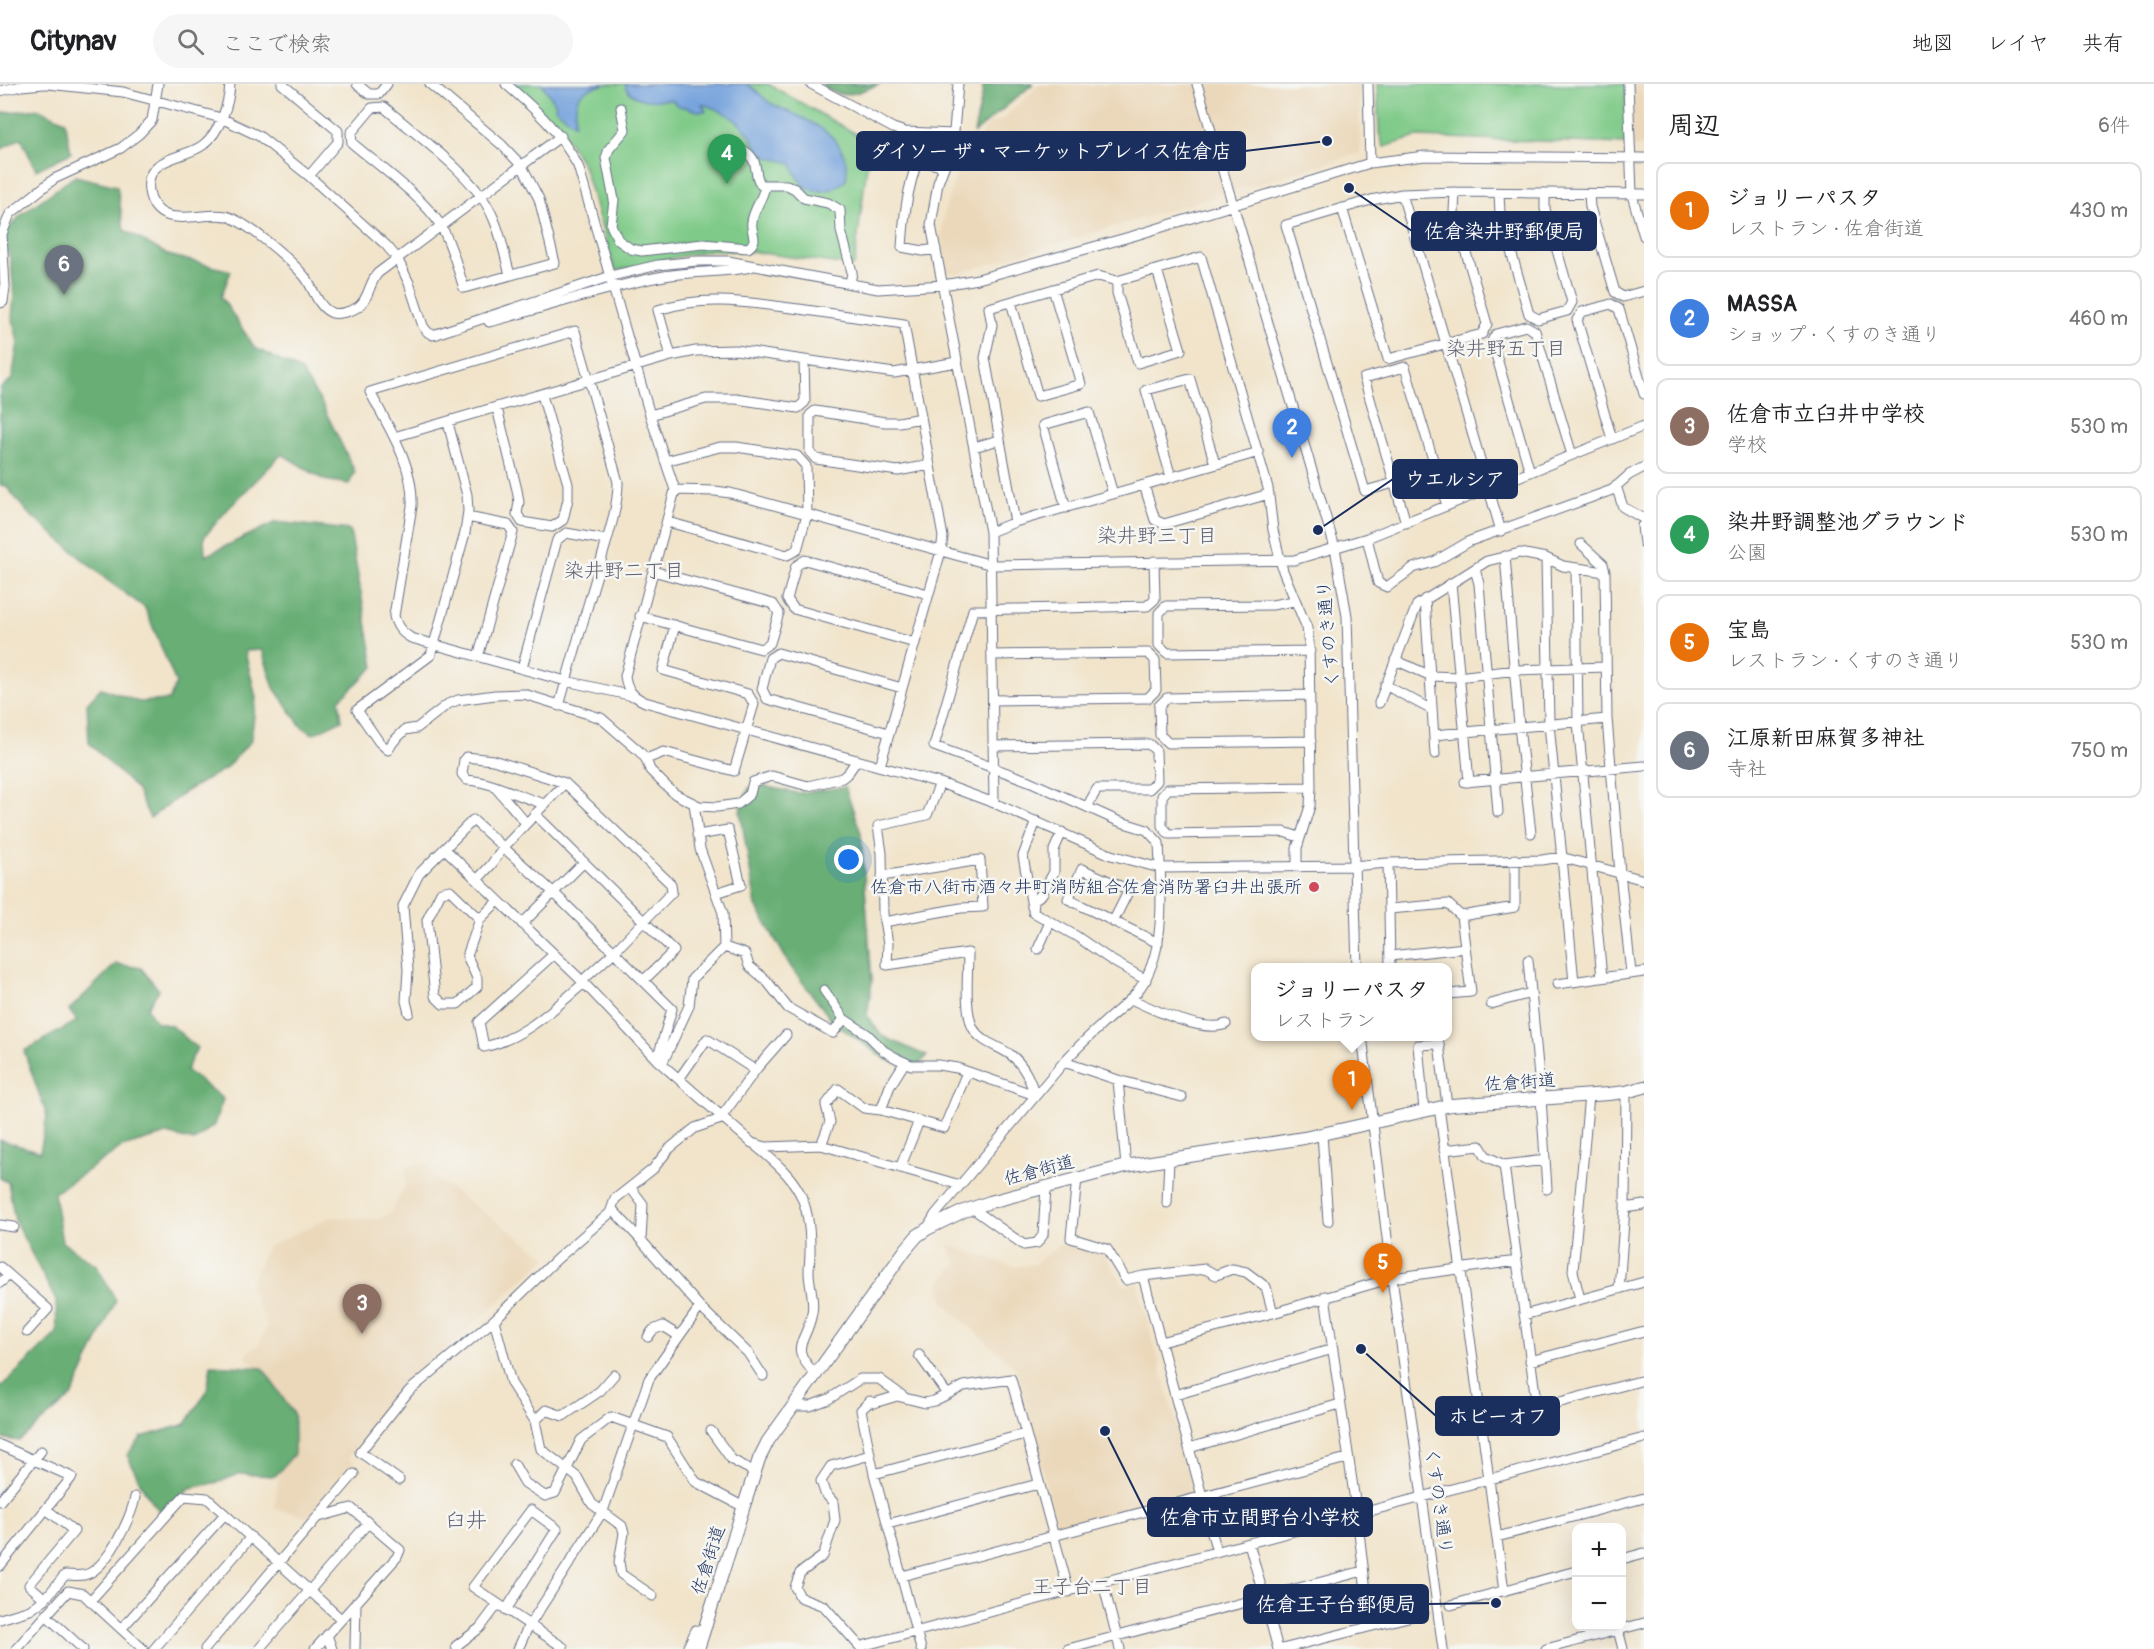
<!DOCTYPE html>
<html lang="ja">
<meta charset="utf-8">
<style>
:root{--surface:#fff;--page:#f6f6f6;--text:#202124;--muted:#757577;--line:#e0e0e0;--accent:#d1495b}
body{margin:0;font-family:Pangolin,"Klee One",sans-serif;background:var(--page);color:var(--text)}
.controls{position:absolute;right:18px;bottom:18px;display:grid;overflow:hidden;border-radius:12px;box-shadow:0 6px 24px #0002}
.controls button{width:54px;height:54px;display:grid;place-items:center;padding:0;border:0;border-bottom:2px solid var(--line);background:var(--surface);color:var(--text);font:30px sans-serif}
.you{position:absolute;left:849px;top:776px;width:21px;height:21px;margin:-15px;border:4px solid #fff;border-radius:50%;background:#1a73e8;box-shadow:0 0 0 9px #1a73e833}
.badge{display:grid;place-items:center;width:39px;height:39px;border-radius:50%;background:var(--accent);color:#fff;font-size:20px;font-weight:700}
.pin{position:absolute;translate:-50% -50px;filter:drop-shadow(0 2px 3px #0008)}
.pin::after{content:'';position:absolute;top:32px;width:21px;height:18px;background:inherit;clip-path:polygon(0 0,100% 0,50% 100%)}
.popup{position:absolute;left:1251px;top:879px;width:201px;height:78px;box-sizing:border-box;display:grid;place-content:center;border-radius:12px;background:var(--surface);filter:drop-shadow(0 2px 4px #0005);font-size:20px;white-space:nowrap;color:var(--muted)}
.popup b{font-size:22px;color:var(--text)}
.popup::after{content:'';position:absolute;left:50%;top:100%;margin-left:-12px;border:12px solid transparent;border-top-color:var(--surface)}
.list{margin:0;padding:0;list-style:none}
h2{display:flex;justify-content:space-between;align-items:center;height:78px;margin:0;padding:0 24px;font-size:26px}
h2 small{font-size:20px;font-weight:400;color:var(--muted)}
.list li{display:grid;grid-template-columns:39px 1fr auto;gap:18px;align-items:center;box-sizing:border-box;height:96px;margin:0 12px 12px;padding:0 12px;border:2px solid var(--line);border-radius:12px}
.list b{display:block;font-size:22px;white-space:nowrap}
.list p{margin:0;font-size:20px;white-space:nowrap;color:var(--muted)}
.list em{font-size:20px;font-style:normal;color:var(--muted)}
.icon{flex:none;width:33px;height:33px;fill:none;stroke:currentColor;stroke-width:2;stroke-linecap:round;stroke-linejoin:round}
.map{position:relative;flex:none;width:1644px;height:1565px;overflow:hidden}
header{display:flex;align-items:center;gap:36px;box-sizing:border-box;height:84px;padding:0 30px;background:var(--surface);border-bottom:2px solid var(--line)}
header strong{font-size:28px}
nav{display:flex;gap:33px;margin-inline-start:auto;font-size:21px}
.search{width:420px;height:54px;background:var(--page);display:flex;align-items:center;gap:15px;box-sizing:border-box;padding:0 21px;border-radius:33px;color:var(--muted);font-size:22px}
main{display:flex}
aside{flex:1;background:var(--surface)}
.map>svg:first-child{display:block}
.built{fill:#ebd8ba}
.green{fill:#7fca88;stroke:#4d7c73;stroke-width:1.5}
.forest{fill:#67ae74;stroke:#416e69;stroke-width:1.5}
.water{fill:#73a1dc;stroke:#47689d;stroke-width:1.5}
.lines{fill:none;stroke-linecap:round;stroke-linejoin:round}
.minor-casing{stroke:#666e84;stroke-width:11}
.major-casing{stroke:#666e84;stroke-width:14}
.minor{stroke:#fff;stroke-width:9}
.major{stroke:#fff;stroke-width:12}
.poi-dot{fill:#d1495b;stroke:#f6f6f2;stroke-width:2}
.labels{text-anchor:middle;stroke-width:5;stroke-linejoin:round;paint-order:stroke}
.street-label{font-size:18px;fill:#1b2f5e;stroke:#f6f6f2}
.poi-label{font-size:18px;fill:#1b2f5e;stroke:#f6f6f2;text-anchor:end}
.neighbourhood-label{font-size:20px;fill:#605f72;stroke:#f6f6f2}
.quarter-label{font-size:21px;fill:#605f72;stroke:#f6f6f2}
.leader{fill:none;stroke:#1b2f5e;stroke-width:2}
.callout-dot{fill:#1b2f5e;stroke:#f6f6f2;stroke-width:2}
.callout{fill:#1b2f5e;stroke:#1b2f5e;stroke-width:2}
.callout-label{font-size:20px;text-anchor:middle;font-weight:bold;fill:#fff}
</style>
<header>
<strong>Citynav</strong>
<div class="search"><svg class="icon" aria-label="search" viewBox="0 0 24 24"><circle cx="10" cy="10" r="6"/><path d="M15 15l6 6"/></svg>ここで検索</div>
<nav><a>地図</a><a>レイヤ</a><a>共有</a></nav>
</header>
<main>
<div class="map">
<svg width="1644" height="1565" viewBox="0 0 1644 1565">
<rect width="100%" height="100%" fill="#f6f6f2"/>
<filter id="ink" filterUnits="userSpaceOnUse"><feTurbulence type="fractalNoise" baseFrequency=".0167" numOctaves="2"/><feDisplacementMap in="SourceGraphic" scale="12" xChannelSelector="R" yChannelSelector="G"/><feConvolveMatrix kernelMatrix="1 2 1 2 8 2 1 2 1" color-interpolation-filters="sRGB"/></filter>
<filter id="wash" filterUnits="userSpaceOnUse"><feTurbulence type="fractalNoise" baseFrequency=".008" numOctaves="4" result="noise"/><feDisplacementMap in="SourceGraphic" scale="24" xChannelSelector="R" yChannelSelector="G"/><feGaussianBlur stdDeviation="1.35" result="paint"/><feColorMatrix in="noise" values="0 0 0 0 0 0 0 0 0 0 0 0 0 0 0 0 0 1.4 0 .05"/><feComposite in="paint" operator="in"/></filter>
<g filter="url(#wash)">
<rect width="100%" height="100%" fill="#f1e4cb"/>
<path class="built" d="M1040,0H1359L1360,69L959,189H944L941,156L944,129L955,95L987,41L1003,35Z
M1630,0H1644V63L1633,62Z
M426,1079L437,1095L547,1173L395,1311L348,1374L355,1380L311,1434L275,1424L281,1367H292L297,1341L245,1271L260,1259L267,1241L249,1201L267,1163L331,1133L380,1135L391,1128L406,1099V1083Z
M948,1160L1013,1183L1035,1180L1060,1160L1102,1167L1124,1202L1137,1198L1195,1409L1057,1443L1016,1285L943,1218L940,1197L957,1180Z"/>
<path class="green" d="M515,0H768L870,58L854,182L755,168L710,166L615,187L583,81L562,47L516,3Z
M1377,0H1625L1627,60L1416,53L1384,63L1379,49Z"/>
<path class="forest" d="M822,0H880C860,8 839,19 822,0Z
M983,0H1033L974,49L983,7Z
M39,25L65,37L71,69L36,86L21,54L0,66V29Z
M75,92L117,102L124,146L168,171L231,187L221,213L255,264L301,287L321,318L355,388L349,400L324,396L282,370L227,426L204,453L205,472L276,438L350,446L374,583L339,616L342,636L313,650L301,642L274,604L262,566L245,567L256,614L251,657L225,685L188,706L150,734L136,705L89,659L87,619L101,604L139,618L169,616L176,599L145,524L107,496L27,428L6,402L0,401V304L12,295L18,258L12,234L14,210L11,180L9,170L0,158V154L22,130Z
M763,702L798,709L845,703L861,749L872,897L867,932L882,952L927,972L915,985L887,976L833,938L791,883L756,822L740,726L749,704Z
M116,880L141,884L159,906L147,924L156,938L172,942L197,964L186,986L223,1015L214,1041L194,1057L167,1050L122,1063L54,1109L62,1158L96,1181L116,1216L72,1312L19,1357L0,1354V1304L57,1249L56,1217L15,1137L8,1098L0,1094V1056L40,1068L47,1032L24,967L77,937L69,926Z
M211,1281L263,1284L294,1331V1370L275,1392L239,1390L219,1398L190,1404L161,1430L144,1406L127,1371L142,1353L186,1340L207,1307Z"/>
<path class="water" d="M542,0H607C576,7 576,10 575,40L555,24L556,20Z
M626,0H746C757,4 762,15 772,20C805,36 853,49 846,96C830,110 808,113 797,92C794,87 794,83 791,79C782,76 771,76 763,70C757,65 754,58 750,51C737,34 722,26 702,20L706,27C696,29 688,22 678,22L672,16C654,15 639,21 626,4Z"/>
</g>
<g filter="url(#ink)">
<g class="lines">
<g class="minor-casing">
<path id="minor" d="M48,0L123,8L221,34L259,52L309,92L386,161L397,174L409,199L423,242C427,248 430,252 438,250
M230,0C229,20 220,48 203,61C185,75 144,72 149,107C156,149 200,127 226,132C246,137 291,176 305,193C313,203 318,224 332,229C339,231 352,227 358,223C369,216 369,198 378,189L561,52
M282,0L338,47V58L309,92
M357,0L369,10H379L387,0
M430,0L502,61L522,82L539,115L555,179L464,204C457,183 452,161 441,142C424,114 378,81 352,59L351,49L372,24L384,23C415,50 471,89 489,125C500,145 504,169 510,191
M506,0C536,26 559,46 578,82L650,331L675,406L625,592C627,606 632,612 645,618L940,699L994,719L1111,771L1160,784L1352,782L1388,779L1542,776L1561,773L1644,796
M811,0L893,44L905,48L954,50
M958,0L953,59L938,99L931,141L990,448L994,719
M1197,0L1335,464L1347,532L1357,884
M1368,0L1370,79
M1628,0L1632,111L1644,152
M0,7L21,2L44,0
M621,24L625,46L609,65L606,74L614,116L611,141L618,156L631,165L642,167L703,160L748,164C760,155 750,150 752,138C753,126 763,115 765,102
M746,68C761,79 752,89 761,101H787L795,105L804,114L828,119L840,126L841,147L852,188L850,200
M1499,109L1500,129L1529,230L1538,235L1567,227L1572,218L1545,125V110
M1402,110L1501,447
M1589,110L1590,123L1615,208L1623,213L1644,207
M1342,124L1388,275L1482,250L1487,240L1454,128L1455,108
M936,165L923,167L902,163C904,133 907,105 918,76L944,83
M1117,197V209L1138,279L1181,266L1157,186
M1011,218L1038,312L1081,300L1053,205
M0,219L3,218L5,203L2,150L10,130L54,95L121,64L139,50L152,36L158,0
M489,238C546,224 601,204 659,193C689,187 720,189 751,183
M433,251L611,192L658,181L697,177H728L878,205L943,201L978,195L1133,152L1370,79L1425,72L1644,74
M671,272L658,226C705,210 751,219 799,225C834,230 869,235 904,240L943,453L941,467L880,682
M497,324L517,406L519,418L517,430L522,438L552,443L563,436L568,415V400L542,311
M650,331L706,315H736L798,324L805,318L804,276
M921,334L899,338H885L815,327L810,331V368L816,375L898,387L929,381
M448,339L467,411L468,427L465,449L431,571L357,626L379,658L388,666L393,658L405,646L417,644L448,620L458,616L495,611L524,610L601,634L639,667L646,675L650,686L665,701L675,710L699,722L717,723L738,720L750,710L753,698L772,692L808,702L842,694L848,689L857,676
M394,353L671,272L696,267L736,266L894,289L957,278
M1612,355L1577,236L1582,228L1611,220L1619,225L1644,310
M974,363L999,356
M665,377L720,363H736L797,372L806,382L807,430L797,466L787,471L668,438
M1530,388L1492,257L1496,250L1526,242L1535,247L1572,371
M1171,393L1146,306L1190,295L1215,380
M1394,399L1365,407L1286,141L1371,116L1402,110L1455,108L1644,110
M1144,401L1155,436L1164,440L1269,410
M1616,402L1623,423L1644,435
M675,406L715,407L730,409L992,481L1294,476L1367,454L1644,342
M1066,424L1043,341L1089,328L1113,410
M467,433L508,441L513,448L478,573
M1015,438L985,274L992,241L989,224L1098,192L1117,197L1201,173L1268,404L1273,446L1283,487L1307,544L1309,559L1311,703L1310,722L1297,764V782
M1406,439L1364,294L1405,283L1447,422
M1644,441L1642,442L1644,459
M990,448L1015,438L1259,368
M1367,454L1378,499L1387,503L1413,484L1434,478L1470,457L1612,406L1629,391L1644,383
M1505,472L1519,642L1531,749
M1546,474L1549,640L1574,898
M1576,484L1578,638L1602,894
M1475,485L1479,500L1498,728
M1605,488L1607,635L1620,789L1631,889
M1451,499L1469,698
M1425,515L1435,670
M1294,517L1272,521L1166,522L1159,529V561L1167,569L1310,567
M640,532L761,565L770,559L779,529L773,520L653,487
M915,559L794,525L787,515L796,482L805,476L928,510
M993,571L1148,569L1155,576L1156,606L1148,614L993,616
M1395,576L1431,592L1458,593L1516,586L1606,583
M522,584L557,456L566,449L606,456
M1385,601L1432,626
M1310,611L1167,614L1159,622L1160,651L1168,659L1311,657
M1379,619L1417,521L1487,477L1520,469L1546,474L1563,482L1605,488L1603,480L1581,460
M559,622C572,576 585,530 599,484C606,457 618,427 618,398L575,247L370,308C389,344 414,381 412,422L394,532C397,543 401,548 411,554L566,597L633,612
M889,649L767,615L762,605L770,574L778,569L902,604
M1434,651L1607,635
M993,662L1149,660L1156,667L1157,697L1149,705H1097L1087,723
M646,675L664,668L734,687L754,620L748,610L663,586L675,541
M1465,698L1644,682
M940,699L927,731L878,742L882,769L883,830L888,860L887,881L968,869C968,891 964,925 973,944C981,959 999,962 1011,971C1024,981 1030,996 1035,1011
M495,703L526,739
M545,720C519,713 494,698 467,696L462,690L464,676L466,673L493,676L565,699L671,800L672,808L614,868L582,897
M535,730L674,867L643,897
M1062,748L1054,766V788L1042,810L1034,816L1033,828L1076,852L1111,876L1146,896
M697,751L728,746L741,801L716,809
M1299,753L1284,748L1169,750L1162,742V712L1168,705L1311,703
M445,765L582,897L657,976L752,1059L766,1063L821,1061L960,1101
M1388,779L1389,825L1448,820L1461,832
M882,792L980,776L983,823L961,824L884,838
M477,796L491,781L504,763L565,699
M1032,823L1023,772L1036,737
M1389,825L1390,884
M480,835L450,806L441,808L427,836L435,912L443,920H458L477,903V894L467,872L480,835L498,817
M1113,838L1129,806L1082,785L1068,815L1158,859
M522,840L584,778
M724,863L745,870L749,882L766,896L788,924L833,949L844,935
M1038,865L1050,838
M554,870L479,938L484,963C525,954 553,925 584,899
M1390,872L1465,864
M1528,876L1541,1014L1547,1105
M1557,900L1644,888
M824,906L844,935L867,950L884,967L898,975L911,981H938L957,984L1035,1011
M1448,910L1471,908L1461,832L1515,823V775
M1131,915C1152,925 1204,950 1226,940
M1491,920L1531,909
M409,929L406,917L408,886L403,822L419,790L473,736L553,808L672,925L657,976
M1362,952L1392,1194L1443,1565
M905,978L890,1002L881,1026L944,1044L967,988
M1064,978L1118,996L1182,1013
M662,980L689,922L692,895L724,863L723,829L700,765L694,719
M679,995L707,955L755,986
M1118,996L1126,1082
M1439,1023L1504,1507
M1424,1026L1418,961L1439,960L1447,1021
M722,1032L757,984L786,951
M1322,1050L1328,1137
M821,1061L830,1038L826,1021L838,1005L864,1024L881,1026
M757,1063C798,1096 811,1115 810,1169C810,1175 809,1181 809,1188C809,1201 815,1216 812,1229C806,1262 787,1260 816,1291
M1444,1066L1480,1062L1486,1072L1504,1081L1537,1324
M1504,1081L1545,1076
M900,1084L919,1037
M1077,1094L1071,1154L1107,1165L1126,1196L1143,1192L1205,1185L1216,1191L1232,1185L1246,1188L1266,1203L1273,1229
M630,1103L643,1120L641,1156L700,1223L748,1269L763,1292
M1167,1119L1169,1076
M972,1124L1024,1161L1037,1159L1043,1151L1046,1103
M1625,1124L1644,1121
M612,1125L641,1156
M0,1141L14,1143
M927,1145L935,1131L1064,978C1077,963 1092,950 1107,936C1117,927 1129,918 1137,908C1168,869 1161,805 1159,759L1147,746L1118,737L1029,697L934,662L973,526L1147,522L1155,515L1154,477
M0,1183L48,1225L27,1248
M1143,1192L1217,1468
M0,1199L9,1191
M1619,1205L1625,1124L1626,1008
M1325,1212L1357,1431L1370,1542
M1580,1215L1573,1187L1589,1011
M1524,1231L1644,1198
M494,1236L511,1299L535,1337L541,1365L577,1393L592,1420L622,1442L624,1449L619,1478L621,1490L653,1512
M648,1253L653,1246L663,1242L679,1252
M1161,1258L1273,1229L1392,1194L1517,1177
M919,1271L947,1310
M1530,1277L1644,1247
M1175,1311L1333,1265
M794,1322H810L829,1315L860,1295H879L904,1313
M535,1337L546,1326L563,1332L600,1307L614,1291
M1481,1339L1644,1296
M711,1347L732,1376L755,1388
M0,1361L72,1393L0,1482
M1189,1364L1340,1320
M514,1380L525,1399L545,1412L555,1409L581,1356L611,1333L667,1353L696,1398L744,1423
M874,1390L1025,1350
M399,1396L360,1368L409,1307L494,1236L557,1175L610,1129L615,1115L653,1085L669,1065L695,1044L724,1034
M0,1417L41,1367
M888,1440L1038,1400
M1497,1453L1644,1414
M1249,1459L1278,1565
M1622,1475L1644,1469
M902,1492L1347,1374
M1103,1499L1120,1565
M45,1515L29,1501L74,1447L46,1425
M90,1517L184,1412L207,1414L341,1535
M1451,1521L1576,1487
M506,1526L557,1445L531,1426L473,1503C503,1523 532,1543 563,1563L562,1565
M47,1532L83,1565
M0,1535L30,1526L45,1515L65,1491C71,1491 78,1492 84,1491C106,1487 132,1433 135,1413
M1617,1542L1623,1565
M121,1545L225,1430
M327,1551L332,1565
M16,1565L68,1507L83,1510L143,1565
M154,1565L251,1453
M205,1565L354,1390
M259,1565L368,1439
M315,1565L397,1473L400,1466L351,1424L319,1433
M355,1565L356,1518
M457,1565L456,1562L480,1544L498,1520
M518,1565L527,1545L603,1427L649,1295L700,1223
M687,1565L696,1546L704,1548
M862,1565V1562L1644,1354
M862,1565L824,1522L800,1513L795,1503L800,1489L823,1472L835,1436L833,1418L825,1409L821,1397L831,1382L870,1371
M921,1565L874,1390L861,1326L870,1317L874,1319L897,1312L925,1319L934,1317L964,1302L1011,1295L1069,1508
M1068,1565L1363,1487
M1282,1565L1424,1529
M1546,1565L1644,1539"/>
</g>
<g class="major-casing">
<path id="major" d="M698,1565L759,1375L768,1357L906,1165L917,1152L927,1145L964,1127L990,1118L1126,1082L1304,1054L1451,1021L1608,1010L1626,1008L1644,1003"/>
</g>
<use href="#minor" class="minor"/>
<use href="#major" class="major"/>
</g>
</g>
<circle class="poi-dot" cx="1314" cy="803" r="6"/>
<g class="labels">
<g class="street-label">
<text transform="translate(1328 550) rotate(-95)" y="6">くすのき通り</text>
<text transform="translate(1520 998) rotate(-4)" y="6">佐倉街道</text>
<text transform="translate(1039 1086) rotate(-15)" y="6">佐倉街道</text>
<text transform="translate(1439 1417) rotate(82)" y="6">くすのき通り</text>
<text transform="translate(708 1476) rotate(-72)" y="6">佐倉街道</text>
</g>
<g class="poi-label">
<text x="1302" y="809">佐倉市八街市酒々井町消防組合佐倉消防署臼井出張所</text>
</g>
<g class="neighbourhood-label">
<text x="1506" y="271">染井野五丁目</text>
<text x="1157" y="458">染井野三丁目</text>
<text x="624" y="493">染井野二丁目</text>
<text x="1092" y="1509">王子台二丁目</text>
</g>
<g class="quarter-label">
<text x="466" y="1443">臼井</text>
</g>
</g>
<path class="leader" d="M1327 57L1245 67M1349 104L1412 147M1318 446L1393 395M1361 1265L1436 1332M1105 1347L1148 1433M1496 1519L1428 1520"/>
<g class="callout-dot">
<circle cx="1327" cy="57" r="6"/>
<circle cx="1349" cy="104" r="6"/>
<circle cx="1318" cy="446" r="6"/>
<circle cx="1361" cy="1265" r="6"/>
<circle cx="1105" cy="1347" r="6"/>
<circle cx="1496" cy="1519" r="6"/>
</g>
<g class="callout">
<rect x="857" y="48" width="388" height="38" rx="6"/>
<rect x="1412" y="128" width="184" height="38" rx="6"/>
<rect x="1393" y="376" width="124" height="38" rx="6"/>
<rect x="1436" y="1313" width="123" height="38" rx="6"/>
<rect x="1148" y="1414" width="224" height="38" rx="6"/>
<rect x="1244" y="1501" width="184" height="38" rx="6"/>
</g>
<g class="callout-label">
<text x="1051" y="74">ダイソー ザ・マーケットプレイス佐倉店</text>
<text x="1504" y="154">佐倉染井野郵便局</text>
<text x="1455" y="402">ウエルシア</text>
<text x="1498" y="1339">ホビーオフ</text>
<text x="1260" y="1440">佐倉市立間野台小学校</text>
<text x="1336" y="1527">佐倉王子台郵便局</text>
</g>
</svg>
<div class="controls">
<button>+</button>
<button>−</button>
</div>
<div class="you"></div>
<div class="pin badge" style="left:1352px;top:1026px;background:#e8710a">1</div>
<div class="popup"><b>ジョリーパスタ</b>レストラン</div>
<div class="pin badge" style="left:1292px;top:374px;background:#3f7fe0">2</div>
<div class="pin badge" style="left:362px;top:1250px;background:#8d6e63">3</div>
<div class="pin badge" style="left:727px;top:100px;background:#2e9e5b">4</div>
<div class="pin badge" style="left:1383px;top:1209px;background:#e8710a">5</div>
<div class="pin badge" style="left:64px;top:211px;background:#6b7280">6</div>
</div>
<aside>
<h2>周辺<small>6件</small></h2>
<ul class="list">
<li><span class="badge" style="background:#e8710a">1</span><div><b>ジョリーパスタ</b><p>レストラン · 佐倉街道</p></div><em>430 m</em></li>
<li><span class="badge" style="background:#3f7fe0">2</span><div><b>MASSA</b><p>ショップ · くすのき通り</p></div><em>460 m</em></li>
<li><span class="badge" style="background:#8d6e63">3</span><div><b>佐倉市立臼井中学校</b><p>学校</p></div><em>530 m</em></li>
<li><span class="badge" style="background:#2e9e5b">4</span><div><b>染井野調整池グラウンド</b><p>公園</p></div><em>530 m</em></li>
<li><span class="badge" style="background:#e8710a">5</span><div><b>宝島</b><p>レストラン · くすのき通り</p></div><em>530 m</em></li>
<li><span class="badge" style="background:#6b7280">6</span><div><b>江原新田麻賀多神社</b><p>寺社</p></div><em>750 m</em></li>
</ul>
</aside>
</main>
